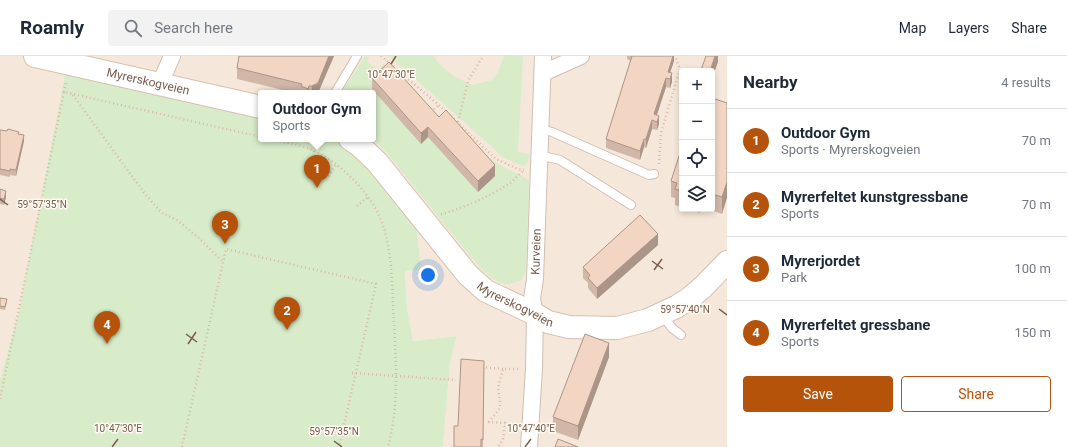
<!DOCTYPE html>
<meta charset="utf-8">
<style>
:root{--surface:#fff;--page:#f2f2f3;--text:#1f2937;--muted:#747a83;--line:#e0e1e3;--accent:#b45309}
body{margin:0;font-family:Roboto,sans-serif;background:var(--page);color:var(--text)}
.controls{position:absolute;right:12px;top:12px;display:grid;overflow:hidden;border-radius:4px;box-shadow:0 2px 6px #0003}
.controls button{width:36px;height:36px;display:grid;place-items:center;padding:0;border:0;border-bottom:1px solid var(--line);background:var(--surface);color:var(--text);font:20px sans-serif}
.you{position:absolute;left:428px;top:219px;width:14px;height:14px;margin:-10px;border:3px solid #fff;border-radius:50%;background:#1a73e8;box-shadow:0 0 0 6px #1a73e833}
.badge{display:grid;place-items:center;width:26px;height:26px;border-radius:50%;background:var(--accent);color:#fff;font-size:13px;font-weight:700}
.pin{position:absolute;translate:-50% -33px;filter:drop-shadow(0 1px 2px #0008)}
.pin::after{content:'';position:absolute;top:21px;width:14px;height:12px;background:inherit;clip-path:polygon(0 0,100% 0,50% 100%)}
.popup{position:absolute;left:258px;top:34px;width:118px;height:52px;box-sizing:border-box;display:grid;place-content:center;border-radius:4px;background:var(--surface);filter:drop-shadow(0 1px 3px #0005);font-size:13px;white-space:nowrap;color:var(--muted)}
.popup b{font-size:15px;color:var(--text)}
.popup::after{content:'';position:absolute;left:50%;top:100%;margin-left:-8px;border:8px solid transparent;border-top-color:var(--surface)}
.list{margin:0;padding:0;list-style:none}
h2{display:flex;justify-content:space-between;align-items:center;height:52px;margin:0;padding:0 16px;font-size:17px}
h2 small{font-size:13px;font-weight:400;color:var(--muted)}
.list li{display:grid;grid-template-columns:26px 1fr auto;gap:12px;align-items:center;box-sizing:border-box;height:64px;padding:0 16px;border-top:1px solid var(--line)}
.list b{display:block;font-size:15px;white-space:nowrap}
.list p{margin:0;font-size:13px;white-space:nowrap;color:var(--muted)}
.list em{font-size:13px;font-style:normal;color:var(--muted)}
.actions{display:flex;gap:8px;padding:12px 16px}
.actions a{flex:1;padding:9px 0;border:1px solid var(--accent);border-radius:4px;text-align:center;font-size:14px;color:var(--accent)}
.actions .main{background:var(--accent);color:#fff}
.icon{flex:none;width:22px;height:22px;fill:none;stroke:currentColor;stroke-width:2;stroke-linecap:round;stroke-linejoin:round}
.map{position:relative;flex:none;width:727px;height:391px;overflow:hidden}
header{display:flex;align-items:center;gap:24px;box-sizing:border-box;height:56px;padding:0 20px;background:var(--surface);border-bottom:1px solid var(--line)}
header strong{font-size:19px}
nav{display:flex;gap:22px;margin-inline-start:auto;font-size:14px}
.search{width:280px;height:36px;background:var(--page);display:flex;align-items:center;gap:10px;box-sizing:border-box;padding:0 14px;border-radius:4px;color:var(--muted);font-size:15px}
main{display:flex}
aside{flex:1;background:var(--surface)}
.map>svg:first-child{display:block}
.residential{fill:#f5e8da;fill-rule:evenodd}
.green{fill:#d8ecc9}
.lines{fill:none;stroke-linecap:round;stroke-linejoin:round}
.lane-casing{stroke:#d1beb0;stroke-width:10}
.street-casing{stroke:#d1beb0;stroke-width:18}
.secondary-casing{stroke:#d6c0b0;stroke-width:24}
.path{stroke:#d9b8a5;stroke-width:2.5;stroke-dasharray:1 3;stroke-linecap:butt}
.lane{stroke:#fff;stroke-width:8}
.street{stroke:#fff;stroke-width:16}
.secondary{stroke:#fff;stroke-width:22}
.wall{fill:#d1b7a8}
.shaded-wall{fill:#aa9588}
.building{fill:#f3d5c3;stroke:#aa9588}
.ticks{fill:none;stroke:#7a5c4d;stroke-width:1.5}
.labels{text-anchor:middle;stroke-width:3;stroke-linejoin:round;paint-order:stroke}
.street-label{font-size:12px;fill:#7a5c4d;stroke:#fffaf3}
.ticks-label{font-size:10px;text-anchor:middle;fill:#7a5c4d;stroke:#fffaf3;stroke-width:3;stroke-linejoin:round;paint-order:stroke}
</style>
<header>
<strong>Roamly</strong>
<div class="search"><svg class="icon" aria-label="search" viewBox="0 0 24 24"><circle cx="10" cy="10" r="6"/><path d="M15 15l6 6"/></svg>Search here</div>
<nav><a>Map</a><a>Layers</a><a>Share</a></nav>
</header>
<main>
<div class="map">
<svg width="727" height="391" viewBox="0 0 727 391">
<rect width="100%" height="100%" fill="#fdf6ec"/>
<path class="residential" d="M0,0H727V391H440L443,389L450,307L457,280L413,285L407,252L405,215L417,214L421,210L416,169L358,100L334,83H373V37H261V61L19,255L0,323ZM682,15H712V153H682Z"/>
<path class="green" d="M365,0L369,1L367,6L379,14L383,8L400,21L372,33L421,87L428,81L489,105L491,102L498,108L526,122L529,126L526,214C525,216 524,220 522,223C521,225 517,226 514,227C496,233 481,211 470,200L387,97L373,83V37H341Z
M389,0H434L439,8L455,21L473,29L492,24L498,16L504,0H523L518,96L529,98L528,107L524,110L520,109L504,102L463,65Z
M65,19L261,61V83H334L358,100L416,169L421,210L417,214L405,215L407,252L413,285L457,280L450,307L443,390L440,391H0V323L19,255Z"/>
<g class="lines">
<g class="lane-casing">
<path id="lane" d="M335,37L357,0
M541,73L552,76L649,119L654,118
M539,99L560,104L631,149
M662,259L672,272L681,279"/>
</g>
<g class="street-casing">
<g id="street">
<path d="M543,17L581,0"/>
<path d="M160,28L172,0"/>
<path id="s1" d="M529,391L534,313L535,258L532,243L535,223L543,0"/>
</g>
</g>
<g class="secondary-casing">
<g id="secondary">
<path id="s2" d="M35,0L261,51"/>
<path id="s3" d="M350,83L359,89L377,106L468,219L486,235L535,258L548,266L569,271L617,272L648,264L676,251L690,242L703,231L727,206"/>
</g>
</g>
<path class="path" d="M381,0L439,49L496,103L518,113L524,114
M64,36L66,25
M73,39L145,138L162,157L177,164L201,184L223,206
M431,56L439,49
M458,66L468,25L483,0
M268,83C281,86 295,87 307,92C340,104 377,142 385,176C393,205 392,237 394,267C396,309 399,350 388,391
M314,96L318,83
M659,108L661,77L680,13L676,3L671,0
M328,120L336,109
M357,150L368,141
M441,158C462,153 493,139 510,127C515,123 519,118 524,114
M482,311L503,313
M352,317L456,324
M0,343L64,36L261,81
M499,390L503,383L505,367L489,366L500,352V346L498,332L503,313H520
M182,391L226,193L376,228L339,391"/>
<use href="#lane" class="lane"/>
<use href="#street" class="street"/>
<use href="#secondary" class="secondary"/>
</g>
<path class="wall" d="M334,0L318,37H295L237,23V12Z
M627,0H674V5L670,16L672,26L670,32L666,31L656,59L659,68L657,74L652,73L646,92L644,91L640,104L606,92V83L631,5L627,3Z
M372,22L439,61L495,120L478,136L428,81L421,88L372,33Z
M712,42L727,47L722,158L708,153H712Z
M0,75L19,78L24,85L16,120L10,119V121L0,119Z
M682,91V151L675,149V142L671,141V125Z
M0,133L6,141L4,149L0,148Z
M688,153H701L700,157Z
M658,189L597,243L588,232V227L583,222V211Z
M0,242L7,246L5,254L0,253Z
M609,301L578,384L553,375V361Z
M484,305L483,391H454L458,370Z"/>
<path class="shaded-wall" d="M329,0H334L318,37H312V30Z
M673,0H674V5L668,23V16Z
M715,0H718V6L712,23V15H710Z
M672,17V26L670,32V23Z
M666,22V31L655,65L654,58Z
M309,30V37H308V33Z
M659,60V68L657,74V66Z
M652,64V73L646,92V83Z
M428,71V81L421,88V77Z
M24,79V85L16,120V114Z
M644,83V91L640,104V95Z
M495,109V120L478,136V125Z
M727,126V142L722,158V141Z
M6,135V141L4,149V143Z
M658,178V189L597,243V232Z
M609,287V301L578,384V370Z"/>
<path class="building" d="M239,0H329L318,27L312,30H309L308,33L301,30L302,28L237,12Z
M632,0H673L668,16L672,17L670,23L666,22L654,58L659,60L657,66L652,64L646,83H644L640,95L606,83Z
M706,0H715L710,15L701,14Z
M389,6L439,61L446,54L495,109L478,125L428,71L421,77L372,22Z
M712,42L727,47V126L722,141L712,138Z
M8,73L19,76L18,78L24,79L16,114L10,113V115L0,113V74L7,75Z
M682,91V135L675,133L677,127L671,125Z
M0,133L6,135L4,143L0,142V143Z
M640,159L658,178L597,232L588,222L590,219L583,211Z
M0,242L7,243L5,251L0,250Z
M585,278L609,287L578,370L553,361Z
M461,303L484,305L483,384L481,383V391H454V370H458Z
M558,383L578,391H555Z"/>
<path class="ticks" d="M391,8L396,0M0,143L8,149M652,205L663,213M654,214L662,203M719,253L727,259M186,278L197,286M188,288L196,276M334,385L342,391M112,391L118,383M525,391L531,383"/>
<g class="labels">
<g class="street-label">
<text dy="4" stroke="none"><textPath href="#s2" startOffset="116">Myrerskogveien</textPath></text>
<text dy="4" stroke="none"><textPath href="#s1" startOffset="196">Kurveien</textPath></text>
<text dy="4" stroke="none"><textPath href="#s3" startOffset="237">Myrerskogveien</textPath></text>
</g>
</g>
<g class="ticks-label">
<text x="391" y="22">10°47'30"E</text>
<text x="42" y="152">59°57'35"N</text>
<text x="685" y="257">59°57'40"N</text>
<text x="118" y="376">10°47'30"E</text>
<text x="531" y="376">10°47'40"E</text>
<text x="334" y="379">59°57'35"N</text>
</g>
</svg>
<div class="controls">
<button>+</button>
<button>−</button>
<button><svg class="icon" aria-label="locate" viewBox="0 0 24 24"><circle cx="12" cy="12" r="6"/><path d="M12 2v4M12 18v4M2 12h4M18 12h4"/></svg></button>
<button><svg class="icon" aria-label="layers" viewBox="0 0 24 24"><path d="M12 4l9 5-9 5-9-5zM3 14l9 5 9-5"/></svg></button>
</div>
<div class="you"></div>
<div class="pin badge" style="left:317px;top:132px">1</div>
<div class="popup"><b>Outdoor Gym</b>Sports</div>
<div class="pin badge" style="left:287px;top:274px">2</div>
<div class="pin badge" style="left:225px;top:188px">3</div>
<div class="pin badge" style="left:107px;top:288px">4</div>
</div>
<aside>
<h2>Nearby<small>4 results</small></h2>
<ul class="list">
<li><span class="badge">1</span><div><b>Outdoor Gym</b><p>Sports · Myrerskogveien</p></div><em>70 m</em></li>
<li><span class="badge">2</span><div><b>Myrerfeltet kunstgressbane</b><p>Sports</p></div><em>70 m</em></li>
<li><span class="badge">3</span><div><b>Myrerjordet</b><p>Park</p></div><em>100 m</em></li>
<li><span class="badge">4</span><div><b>Myrerfeltet gressbane</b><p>Sports</p></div><em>150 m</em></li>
</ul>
<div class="actions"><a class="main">Save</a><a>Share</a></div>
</aside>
</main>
